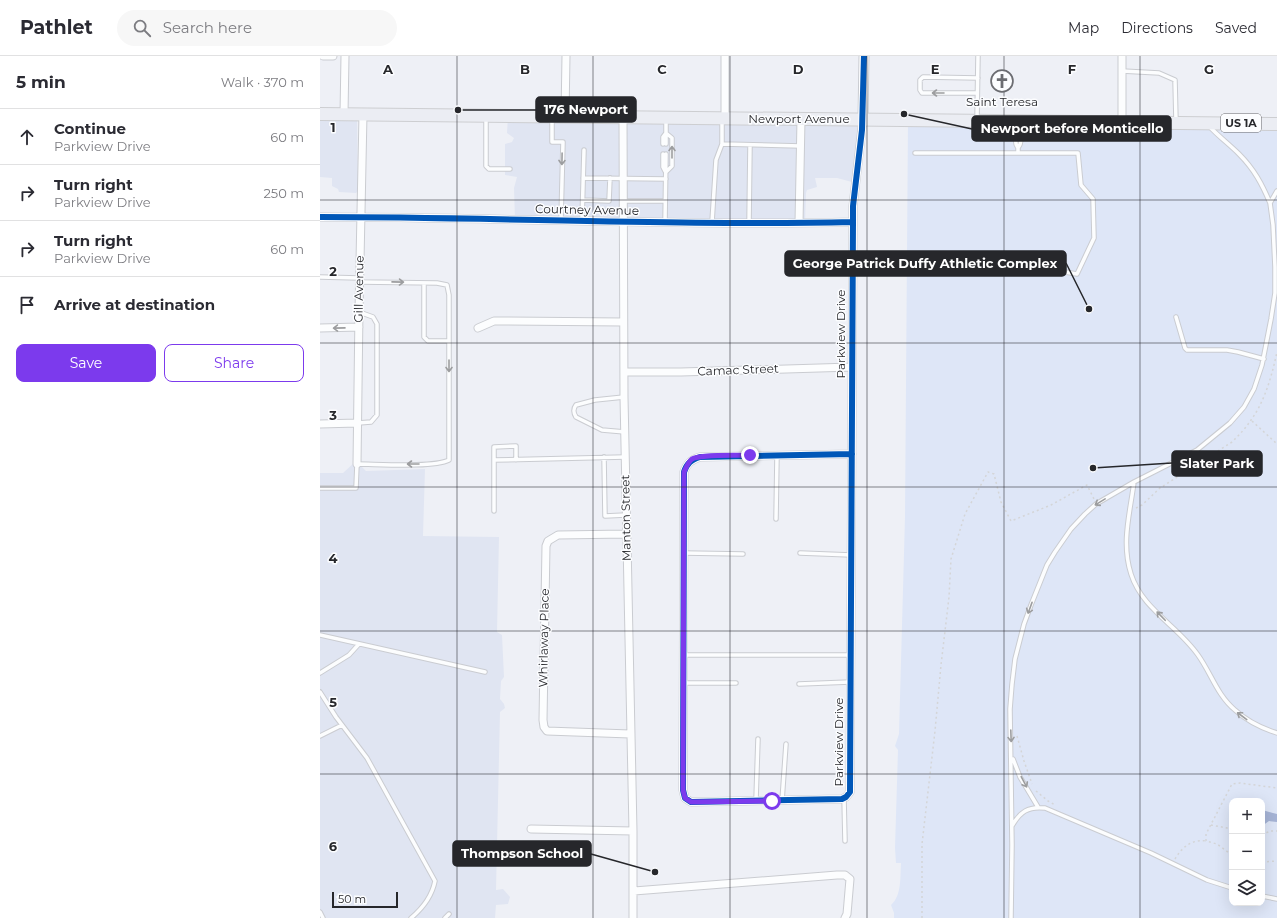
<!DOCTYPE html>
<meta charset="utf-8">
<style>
:root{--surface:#fff;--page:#f7f7f7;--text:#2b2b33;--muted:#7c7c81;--line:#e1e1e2;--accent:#7c3aed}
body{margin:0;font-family:Montserrat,sans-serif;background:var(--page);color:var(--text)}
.controls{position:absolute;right:12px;bottom:12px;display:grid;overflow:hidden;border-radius:8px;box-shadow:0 4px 16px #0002}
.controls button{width:36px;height:36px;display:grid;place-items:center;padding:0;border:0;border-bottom:1px solid var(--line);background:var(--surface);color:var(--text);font:20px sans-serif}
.scale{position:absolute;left:12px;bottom:10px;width:66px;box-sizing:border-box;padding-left:4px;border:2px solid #26272b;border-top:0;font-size:11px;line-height:14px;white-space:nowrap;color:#26272b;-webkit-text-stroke:3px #fcfdff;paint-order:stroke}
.stop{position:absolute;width:12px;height:12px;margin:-9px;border:3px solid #7c3aed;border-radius:50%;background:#fff}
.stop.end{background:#7c3aed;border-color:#fff;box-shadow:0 1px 4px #0008}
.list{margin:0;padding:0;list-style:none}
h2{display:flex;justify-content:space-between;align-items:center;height:52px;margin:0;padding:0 16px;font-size:17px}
h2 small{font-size:13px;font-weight:400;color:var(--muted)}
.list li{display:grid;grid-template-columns:26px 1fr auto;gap:12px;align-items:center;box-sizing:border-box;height:56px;padding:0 16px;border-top:1px solid var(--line)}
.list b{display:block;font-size:15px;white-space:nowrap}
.list p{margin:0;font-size:13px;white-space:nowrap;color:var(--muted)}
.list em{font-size:13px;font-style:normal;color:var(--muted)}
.actions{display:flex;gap:8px;padding:12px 16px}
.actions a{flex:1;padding:9px 0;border:1px solid var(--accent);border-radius:8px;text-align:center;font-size:14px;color:var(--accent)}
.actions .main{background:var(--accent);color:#fff}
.icon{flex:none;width:22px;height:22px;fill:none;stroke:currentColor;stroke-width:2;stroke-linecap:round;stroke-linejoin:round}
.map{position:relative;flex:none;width:957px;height:862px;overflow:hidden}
header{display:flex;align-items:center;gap:24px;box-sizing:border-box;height:56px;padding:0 20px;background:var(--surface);border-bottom:1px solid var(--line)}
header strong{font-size:19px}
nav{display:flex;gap:22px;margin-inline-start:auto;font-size:14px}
.search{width:280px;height:36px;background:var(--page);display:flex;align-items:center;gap:10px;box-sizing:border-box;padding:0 14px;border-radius:22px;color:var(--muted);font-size:15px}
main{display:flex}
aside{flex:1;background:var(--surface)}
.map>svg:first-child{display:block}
.built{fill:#e0e5f2}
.green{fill:#dee6f7;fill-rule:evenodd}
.water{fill:#a6b4d6}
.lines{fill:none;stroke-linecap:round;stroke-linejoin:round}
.service-casing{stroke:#caccd1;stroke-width:5.5}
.minor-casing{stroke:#caccd1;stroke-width:9}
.tertiary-casing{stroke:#caccd1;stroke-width:11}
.primary-casing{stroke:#cdced1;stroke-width:14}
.path{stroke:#d4d5d7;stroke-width:1.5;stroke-dasharray:2 3;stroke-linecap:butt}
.service{stroke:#fcfdfe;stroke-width:3.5}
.minor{stroke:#fcfdfe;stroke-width:7}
.tertiary{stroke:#fcfdfe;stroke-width:9}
.primary{stroke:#ebedf3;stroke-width:12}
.cycleway-casing{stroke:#fcfdff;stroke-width:8}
.cycleway{stroke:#0057b8;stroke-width:6}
.oneway{stroke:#9c9d9f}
.route{stroke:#7c3aed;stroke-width:5}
.grid{fill:none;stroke:#26272b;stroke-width:1;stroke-opacity:0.55}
.labels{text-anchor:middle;stroke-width:3;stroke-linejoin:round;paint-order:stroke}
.shield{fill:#fcfdff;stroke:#66676b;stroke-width:1}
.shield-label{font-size:11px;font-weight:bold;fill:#26272b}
.poi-label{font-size:12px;fill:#26272b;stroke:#fcfdff}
.street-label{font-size:12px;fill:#26272b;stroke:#fcfdff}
.grid-label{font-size:13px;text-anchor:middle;font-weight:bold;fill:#26272b;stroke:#fcfdff;stroke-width:3;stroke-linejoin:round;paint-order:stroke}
.leader{fill:none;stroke:#26272b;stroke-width:1.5}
.callout-dot{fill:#26272b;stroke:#fcfdff;stroke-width:1.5}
.callout{fill:#26272b;stroke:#26272b;stroke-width:1.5}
.callout-label{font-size:13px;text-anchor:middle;font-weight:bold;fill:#fff}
</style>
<header>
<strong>Pathlet</strong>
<div class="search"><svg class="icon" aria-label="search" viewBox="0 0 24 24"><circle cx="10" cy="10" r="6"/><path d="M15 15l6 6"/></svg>Search here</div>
<nav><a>Map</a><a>Directions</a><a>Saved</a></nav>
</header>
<main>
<aside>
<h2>5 min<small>Walk · 370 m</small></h2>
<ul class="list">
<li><svg class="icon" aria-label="ahead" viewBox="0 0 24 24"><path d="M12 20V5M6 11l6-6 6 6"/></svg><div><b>Continue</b><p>Parkview Drive</p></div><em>60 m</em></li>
<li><svg class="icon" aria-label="right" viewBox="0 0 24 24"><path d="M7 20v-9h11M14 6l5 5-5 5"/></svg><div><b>Turn right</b><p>Parkview Drive</p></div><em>250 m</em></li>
<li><svg class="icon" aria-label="right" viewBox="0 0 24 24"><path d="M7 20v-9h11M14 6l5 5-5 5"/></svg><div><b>Turn right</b><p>Parkview Drive</p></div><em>60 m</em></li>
<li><svg class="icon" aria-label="arrive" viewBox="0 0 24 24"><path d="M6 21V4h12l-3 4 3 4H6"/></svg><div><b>Arrive at destination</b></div></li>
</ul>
<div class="actions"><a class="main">Save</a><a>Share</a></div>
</aside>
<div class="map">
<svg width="957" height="862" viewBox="0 0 957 862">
<rect width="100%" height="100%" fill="#eef0f6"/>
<path class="built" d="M0,59H37L38,135L36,137L19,136L18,133L12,130V122L0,121Z
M188,60L540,65L532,126L517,122H495L497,131L487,134L486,137L485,166L195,164L194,132L197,121L185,119V88L192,86L194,82L187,77Z
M36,405L46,415L105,413L103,480L179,481L177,576L182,579L184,621L181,625L180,643L184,648L185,652L180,656L176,834L183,833L190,841L188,848L176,849L175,862H0V417H23Z"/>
<path class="green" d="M588,64L957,68V862H574V857L571,849C582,839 580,821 581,807H576L575,792L578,694L575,690L579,678L585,461ZM912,745H942V847H912Z"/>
<path class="water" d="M942,754L957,758V766L949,765L942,770Z"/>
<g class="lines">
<g class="service-casing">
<path id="service" d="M802,15L839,17L855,24L856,65
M657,37H602L600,34V24L603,21L658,22
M166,62V110L169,113H190
M232,63V86H243L241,164
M657,63L658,0
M889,70C898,80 909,88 919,98C934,113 942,128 950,147
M346,77L352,82V110L346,116
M343,88V81L346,77
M346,88V63
M402,88L481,90
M698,92C694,86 695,80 699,74
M595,97H698V92C704,84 699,77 699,68
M698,97H758L761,129L773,143L774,182L757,218L721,212
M343,98V111L345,115
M263,122L346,123
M263,144L289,145L290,122
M303,145H345
M262,165L264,94
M345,166L346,98
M392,166L396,104L402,88V64
M429,167L430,89
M0,221L39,222
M104,227V281L108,285H129
M856,261L865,292L867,294H907L918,296L944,303
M304,341L275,344L256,349C253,353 253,356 256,361L282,374L305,376
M38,367L51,366L57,359V268L53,261L39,256
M284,401L285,460L306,459
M174,404V391L196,390V404
M814,426C810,457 801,487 811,518C822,553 858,570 878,599C891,617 897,639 915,654C927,665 941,672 957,677
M0,432H36L37,408C57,408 113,412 129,404V239L127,229L117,227L40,226
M174,455V404L305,401
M456,463L457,400
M364,497L423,498
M480,497L531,499
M0,579L165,616
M364,599H531
M0,617L29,599L39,588
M363,627H416
M479,628L530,626
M0,636L16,661L47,702L115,825C112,840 103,852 91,862
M0,680L22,669
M693,703L700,721L718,751
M524,742L525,785
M436,744L438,683
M462,745L466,688
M692,770C700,756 708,750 725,752L831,797L887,824L912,832
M942,840L957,843
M0,856L3,862
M125,862L129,858
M691,862L692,789L690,653L692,628L695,603L704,568L711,549L727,509L735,496L751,473L765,458L776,448L814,426L877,394L910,367L924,351L934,333L942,309L951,263L955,237V211L953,169L950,147L957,135"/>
</g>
<g class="minor-casing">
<path id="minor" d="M3,0H13
M24,58L25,0
M245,60L246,0
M303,61L304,341L313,775V862
M405,63V0
M802,66V0
M0,161C178,161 355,170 533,166
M479,167L481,63
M0,272L39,271
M158,272L174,265L303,266
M304,316H361L532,311
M0,368L37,367
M532,398L380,401C371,404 367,407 364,416L363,734L365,742L371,746L522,743L526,741L530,736L533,166V150L543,63
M37,408L39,255L43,58
M306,478L238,479L228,485L226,490L223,664L224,671L227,675L310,678
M211,773L313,775
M314,835L517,819H525L530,823L527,858L525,862"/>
</g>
<g class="tertiary-casing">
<path id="tertiary" d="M543,63L544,0"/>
</g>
<g class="primary-casing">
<path id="primary" d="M0,58L957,68"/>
</g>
<path class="path" d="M932,365L957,388
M816,452L822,449L840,432L912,386C919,379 926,372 931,364C945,345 952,319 957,296
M697,680L704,705L712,728
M716,735L728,745L735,749
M891,769L907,772L912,774
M942,779L950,775H957
M912,799L897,788L886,785V778L912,728L920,727L957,732
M855,803C862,791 872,783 886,785
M942,806L957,805
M602,862V788L615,675L621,609L629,541L631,503L645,458L668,416L674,418L681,446L691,465L731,449L767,429L774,443"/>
<use href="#service" class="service"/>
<use href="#minor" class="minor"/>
<use href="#tertiary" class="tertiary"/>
<use href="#primary" class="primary"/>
<g class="cycleway-casing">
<path id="cycleway" d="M0,161C178,161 355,170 533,166
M532,398L380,401C371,404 367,407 364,416L363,734L365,742L371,746L522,743L526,741L530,736L533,166V150L542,74L544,0"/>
</g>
<use href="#cycleway" class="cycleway"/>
</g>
<defs><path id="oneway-shaft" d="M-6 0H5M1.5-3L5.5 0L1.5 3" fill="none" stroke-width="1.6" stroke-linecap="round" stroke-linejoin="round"/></defs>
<g class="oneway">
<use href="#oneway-shaft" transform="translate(618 37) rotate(-180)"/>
<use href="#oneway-shaft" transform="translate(352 96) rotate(-90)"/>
<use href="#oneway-shaft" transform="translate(242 103) rotate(91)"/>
<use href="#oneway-shaft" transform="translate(78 226) rotate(1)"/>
<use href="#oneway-shaft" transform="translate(19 272) rotate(179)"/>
<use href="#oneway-shaft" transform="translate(129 310) rotate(90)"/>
<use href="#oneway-shaft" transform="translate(93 408) rotate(-180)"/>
<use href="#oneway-shaft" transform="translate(780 446) rotate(149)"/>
<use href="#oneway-shaft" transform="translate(710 552) rotate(110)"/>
<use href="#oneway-shaft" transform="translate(841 560) rotate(-134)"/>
<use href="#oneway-shaft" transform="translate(922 660) rotate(-143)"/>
<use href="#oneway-shaft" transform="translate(691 680) rotate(88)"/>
<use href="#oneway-shaft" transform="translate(704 726) rotate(62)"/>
</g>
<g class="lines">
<path class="route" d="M430,399C417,400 382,398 372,403C368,406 366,412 364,416L363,734L365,742L371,746L452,745"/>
</g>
<path class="grid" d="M137,0V862M273,0V862M410,0V862M547,0V862M684,0V862M820,0V862M0,144H957M0,287H957M0,431H957M0,575H957M0,718H957"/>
<defs>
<g id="church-ring" transform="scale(1.15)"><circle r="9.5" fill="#fcfdff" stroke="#6c6d72" stroke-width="1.5"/><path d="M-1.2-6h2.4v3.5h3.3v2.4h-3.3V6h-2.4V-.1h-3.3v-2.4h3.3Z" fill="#6c6d72"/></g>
</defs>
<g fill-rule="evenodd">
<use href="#church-ring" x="682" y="25"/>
</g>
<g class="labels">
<rect class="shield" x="901" y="58" width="40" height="18" rx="3"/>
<g class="shield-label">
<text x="921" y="71">US 1A</text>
</g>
<g class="poi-label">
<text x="682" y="50">Saint Teresa</text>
</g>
<g class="street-label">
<text x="479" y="67">Newport Avenue</text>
<text transform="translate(267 154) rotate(1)" y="4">Courtney Avenue</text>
<text transform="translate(39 233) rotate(-89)" y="4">Gill Avenue</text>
<text transform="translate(521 278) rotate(-90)" y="4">Parkview Drive</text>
<text transform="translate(418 314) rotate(-2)" y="4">Camac Street</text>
<text transform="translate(306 462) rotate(-91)" y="4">Manton Street</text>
<text transform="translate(224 582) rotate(-89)" y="4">Whirlaway Place</text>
<text transform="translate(519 686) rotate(-90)" y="4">Parkview Drive</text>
</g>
</g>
<g class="grid-label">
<text x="68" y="18">A</text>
<text x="205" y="18">B</text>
<text x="342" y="18">C</text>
<text x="478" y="18">D</text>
<text x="615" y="18">E</text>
<text x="752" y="18">F</text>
<text x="889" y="18">G</text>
<text x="13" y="76">1</text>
<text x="13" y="220">2</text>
<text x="13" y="364">3</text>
<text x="13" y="507">4</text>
<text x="13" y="651">5</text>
<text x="13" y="795">6</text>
</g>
<path class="leader" d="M138 54L216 54M584 58L652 73M769 253L746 207M773 412L852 407M335 816L271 798"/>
<g class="callout-dot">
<circle cx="138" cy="54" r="4"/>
<circle cx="584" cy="58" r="4"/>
<circle cx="769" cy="253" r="4"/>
<circle cx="773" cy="412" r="4"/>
<circle cx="335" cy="816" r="4"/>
</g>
<g class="callout">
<rect x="216" y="41" width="100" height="25" rx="4"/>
<rect x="652" y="60" width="199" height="25" rx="4"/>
<rect x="465" y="195" width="281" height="25" rx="4"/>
<rect x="852" y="395" width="90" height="25" rx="4"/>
<rect x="133" y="785" width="138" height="25" rx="4"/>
</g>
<g class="callout-label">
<text x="266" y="58">176 Newport</text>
<text x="752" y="77">Newport before Monticello</text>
<text x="605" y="212">George Patrick Duffy Athletic Complex</text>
<text x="897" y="412">Slater Park</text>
<text x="202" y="802">Thompson School</text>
</g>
</svg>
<div class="controls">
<button>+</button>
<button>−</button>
<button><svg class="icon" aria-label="layers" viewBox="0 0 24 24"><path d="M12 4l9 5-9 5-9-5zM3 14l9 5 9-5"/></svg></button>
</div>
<div class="scale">50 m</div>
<div class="stop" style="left:452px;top:745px"></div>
<div class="stop end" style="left:430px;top:399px"></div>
</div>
</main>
